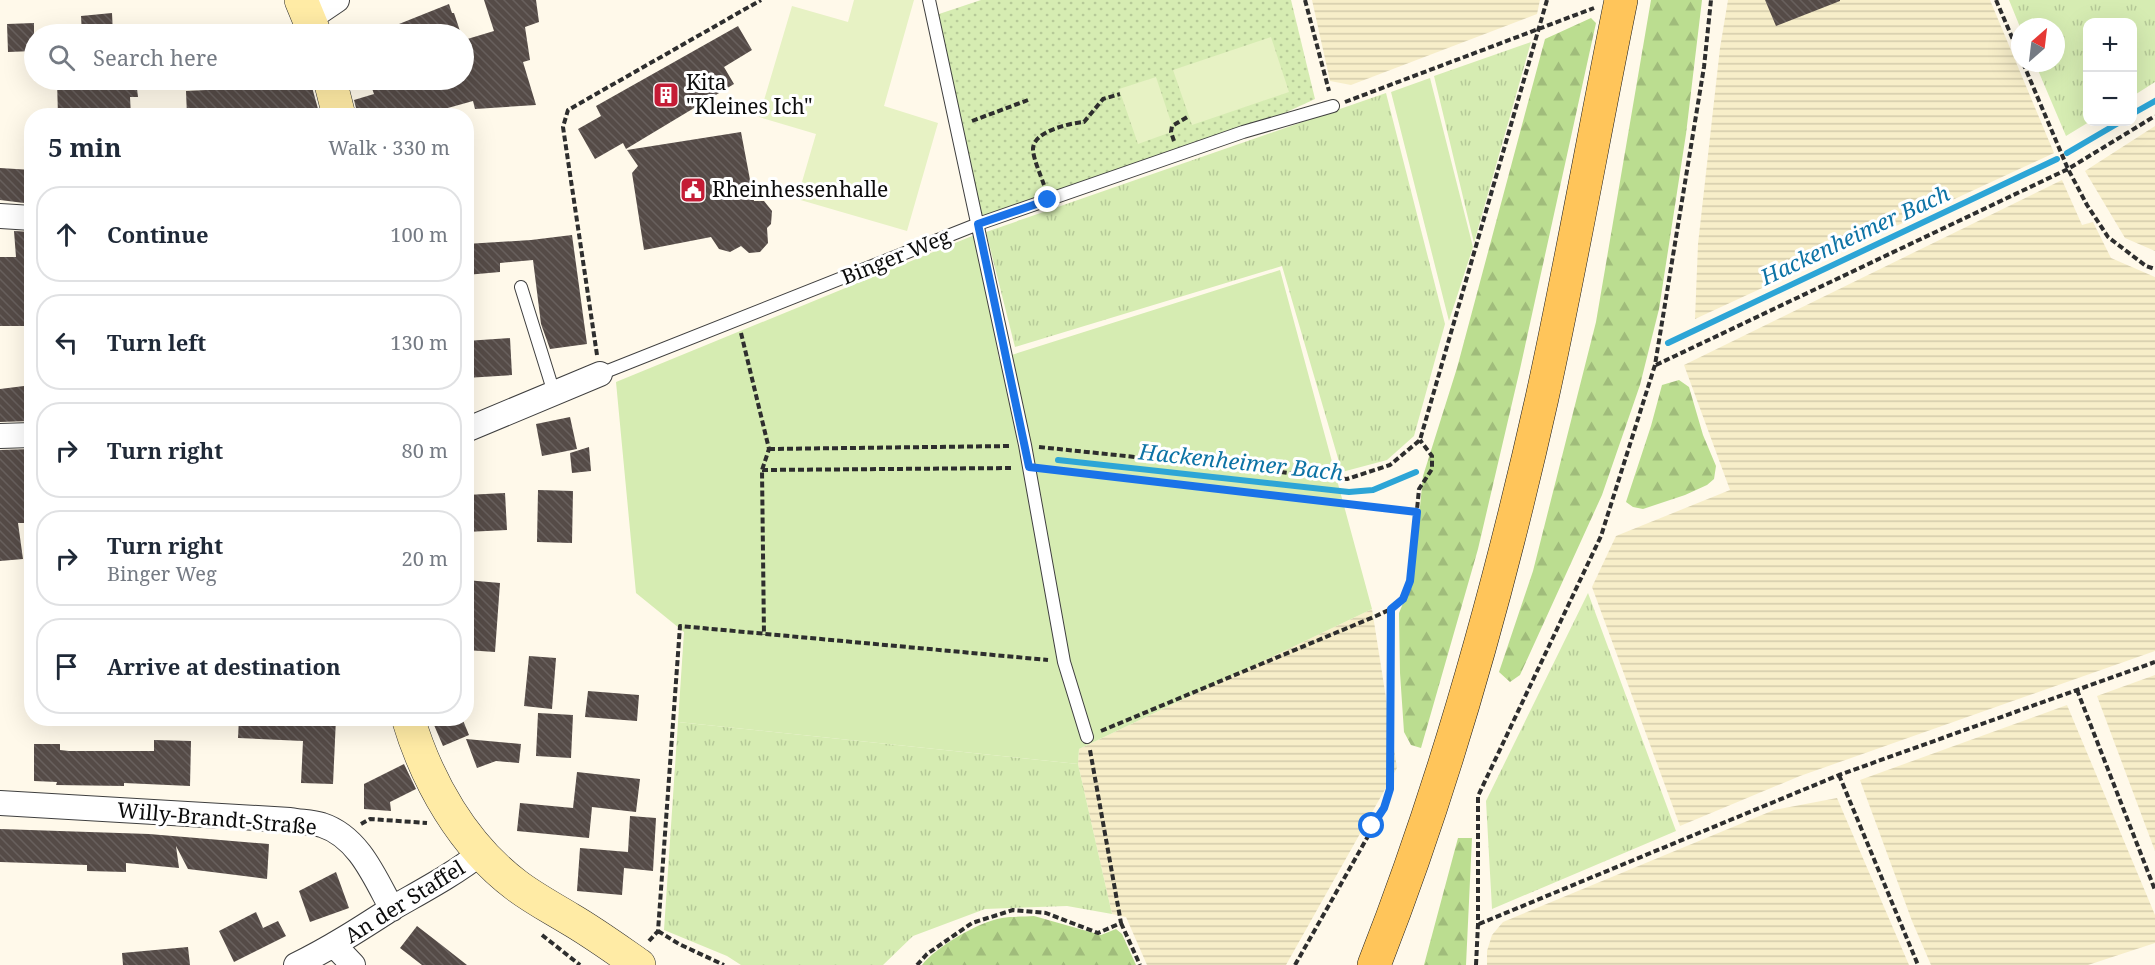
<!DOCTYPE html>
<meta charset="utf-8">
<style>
:root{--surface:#fff;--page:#f2f2f3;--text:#1f2937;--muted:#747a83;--line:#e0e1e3}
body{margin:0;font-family:"Noto Serif",serif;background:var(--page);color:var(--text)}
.controls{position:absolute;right:18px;top:18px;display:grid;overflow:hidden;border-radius:12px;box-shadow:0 6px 24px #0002}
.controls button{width:54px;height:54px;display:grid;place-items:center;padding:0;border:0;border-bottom:2px solid var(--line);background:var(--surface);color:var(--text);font:30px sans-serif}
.compass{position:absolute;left:2011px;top:18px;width:54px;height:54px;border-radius:50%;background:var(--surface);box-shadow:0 6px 24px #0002;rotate:28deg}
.stop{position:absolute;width:18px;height:18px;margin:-14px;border:4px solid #1a73e8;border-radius:50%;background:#fff}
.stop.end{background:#1a73e8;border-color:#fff;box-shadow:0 2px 6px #0008}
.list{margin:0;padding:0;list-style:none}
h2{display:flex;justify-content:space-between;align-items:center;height:78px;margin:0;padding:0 24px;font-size:26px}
h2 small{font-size:20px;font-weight:400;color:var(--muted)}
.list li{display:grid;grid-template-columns:39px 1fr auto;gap:18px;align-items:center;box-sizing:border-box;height:96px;margin:0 12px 12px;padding:0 12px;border:2px solid var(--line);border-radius:24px}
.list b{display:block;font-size:22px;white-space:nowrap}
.list p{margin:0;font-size:20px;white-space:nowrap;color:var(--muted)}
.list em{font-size:20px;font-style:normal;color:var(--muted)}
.icon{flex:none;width:33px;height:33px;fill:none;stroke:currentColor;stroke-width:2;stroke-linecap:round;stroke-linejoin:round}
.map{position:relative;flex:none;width:2155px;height:965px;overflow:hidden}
.search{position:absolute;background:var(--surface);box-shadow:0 6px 24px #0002;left:24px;top:24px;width:450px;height:66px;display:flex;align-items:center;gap:15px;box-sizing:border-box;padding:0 21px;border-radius:33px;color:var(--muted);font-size:22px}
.panel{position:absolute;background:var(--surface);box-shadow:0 6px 24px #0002;left:24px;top:108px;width:450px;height:618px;border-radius:24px}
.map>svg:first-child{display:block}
.farmland{fill:url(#farmland-rules)}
.grass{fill:url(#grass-tufts)}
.forest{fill:url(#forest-firs)}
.park{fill:url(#park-dots)}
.garden{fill:#d6ecb2}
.pitch{fill:#e7f2c4}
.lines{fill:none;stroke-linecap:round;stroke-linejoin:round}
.stream{stroke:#2da5d6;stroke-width:6}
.building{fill:url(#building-back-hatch)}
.lane-casing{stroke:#3f3f3f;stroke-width:14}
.street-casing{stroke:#3f3f3f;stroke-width:26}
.secondary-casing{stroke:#2e2e2e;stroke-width:34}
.primary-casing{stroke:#1d1d1d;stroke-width:34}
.path{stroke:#2e2e2e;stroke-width:4;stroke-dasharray:6 3;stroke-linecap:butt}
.lane{stroke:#fff;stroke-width:12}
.street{stroke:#fff;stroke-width:24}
.secondary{stroke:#ffeba5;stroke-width:33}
.primary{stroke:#ffc55a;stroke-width:33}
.route{stroke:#1a73e8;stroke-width:8}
.labels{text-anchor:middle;stroke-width:6;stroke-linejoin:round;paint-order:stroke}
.poi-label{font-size:21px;fill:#0c0c0c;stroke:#fff;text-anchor:start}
.street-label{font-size:21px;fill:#0c0c0c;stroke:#fff}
.water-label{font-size:22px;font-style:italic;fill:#0d73a5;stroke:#fff}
</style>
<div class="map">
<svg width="2155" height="965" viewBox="0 0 2155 965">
<defs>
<pattern id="farmland-rules" width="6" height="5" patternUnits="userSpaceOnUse" patternTransform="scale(1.5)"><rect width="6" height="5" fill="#f7eec9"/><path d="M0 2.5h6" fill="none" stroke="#d3cbab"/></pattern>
<pattern id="grass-tufts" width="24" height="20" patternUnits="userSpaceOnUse" patternTransform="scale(1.5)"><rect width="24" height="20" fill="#d6ecb2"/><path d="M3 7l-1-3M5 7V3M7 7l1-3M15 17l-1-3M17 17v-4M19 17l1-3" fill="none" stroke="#b6c998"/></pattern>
<pattern id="forest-firs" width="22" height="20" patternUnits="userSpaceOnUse" patternTransform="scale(1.5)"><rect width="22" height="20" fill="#bbdd90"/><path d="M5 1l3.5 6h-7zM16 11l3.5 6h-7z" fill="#a0bc7b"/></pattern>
<pattern id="park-dots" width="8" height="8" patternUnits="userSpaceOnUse" patternTransform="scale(1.5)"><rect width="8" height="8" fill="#d6ecb2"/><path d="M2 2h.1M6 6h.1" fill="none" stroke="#b6c998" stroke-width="1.8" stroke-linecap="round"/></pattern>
<pattern id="building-back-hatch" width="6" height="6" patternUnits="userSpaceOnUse" patternTransform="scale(1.5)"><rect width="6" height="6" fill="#554b47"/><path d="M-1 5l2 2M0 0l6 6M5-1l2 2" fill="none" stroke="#68605d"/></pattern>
</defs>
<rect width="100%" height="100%" fill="#fff9ea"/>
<path class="farmland" d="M1312,0H1540L1537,14L1351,85L1330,81Z
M1728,0H1990L2054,153L1695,319L1698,244L1720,48Z
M2155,126V251L2125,238L2085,171Z
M2062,180L2082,225L2093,222L2111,258L2155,277V651L1800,776L1680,826L1592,587L1616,536L1730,490L1684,365Z
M1372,609L1397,768L1286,965H1147L1126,917L1112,914L1078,764L1079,749Z
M2155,675V851L2097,696Z
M2067,705L2155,915V943L2088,965H1931L1912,921L1860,780Z
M1837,798L1909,965H1487V951L1492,935L1503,922L1774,810Z"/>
<path class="grass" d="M2009,0H2155V82L2133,96L2132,22H2088V122H2089L2066,136L2035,63H2056V27H2020Z
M1531,42L1474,243L1434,76Z
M1386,93L1445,324L1414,436L1387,460L1342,472L1282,266L1015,347L986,232Z
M1588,593L1676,831L1492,909L1486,801Z
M678,722L1078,764L1112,914L1067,906L985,909L913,936L883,965H741L727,956L664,930Z"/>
<path class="forest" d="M1651,0H1702L1686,134L1659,309L1640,385L1602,495L1520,675L1510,682L1499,672L1533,571L1596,322Z
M1591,18L1596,23L1520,369L1478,549L1421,748L1411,745L1404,732L1400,673L1399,613L1413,579L1423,476L1457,368L1545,39Z
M1679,380L1689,387L1703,435L1716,466L1714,479L1707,485L1685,495L1643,509L1633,507L1626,502L1651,426L1662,385Z
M1458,838H1472L1466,965H1424Z
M1034,916L1101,935L1116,929L1122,934L1136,965H922C936,947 978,922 1002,918C1012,916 1024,917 1034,916Z"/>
<path class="park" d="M981,0H1291L1315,99L1243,132L978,224L933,16Z"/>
<path class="garden" d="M1430,78L1473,247L1449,321L1391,92Z
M977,234L999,359L1280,270L1372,609L1079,749L1078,764L678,722L684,632L636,593L616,382Z"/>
<path class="pitch" d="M854,0H914L884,106L938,123L907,231L797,199L816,134L759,117L792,6L848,22Z
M1271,37L1289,92L1192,125L1173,70Z
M1156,77L1174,131L1138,144L1119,89Z"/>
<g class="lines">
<path class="stream" d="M2132,114L2155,101
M2067,153L2120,122
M1668,343L2057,159
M1058,460L1349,492L1373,490L1416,472"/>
</g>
<path class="building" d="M484,0H536L539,22L525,27L530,60L523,62L536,105L475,109L473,101L419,116H358L354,100L374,94L369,80H401L403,86L406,87L434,80H464V40L494,31Z
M1765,0H1840V1L1776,26Z
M449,4L452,13H454L461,34H374Z
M112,13L113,34H82L81,16Z
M34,23V51L8,52L7,24Z
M738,26L752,50L724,67L734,84L626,149L623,143L595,159L578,129L601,116L596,106Z
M111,80H136L138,97H130L131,116H58L57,81Z
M238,80H310L320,116H187L186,91L227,89L226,81Z
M741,132L754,201H764L772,211L771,224L767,228L768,243L760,252L749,253L741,246L730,252L719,249L711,237L644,250L632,173L638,166L627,150Z
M0,168L32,170V204L0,200Z
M14,231L32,232V321H28L29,326H0V257H16Z
M572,235L587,344L550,349L541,324L533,260L500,263V272L466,275V244L531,240Z
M510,338L512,375L466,378V341Z
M32,385V421L0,422V389Z
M570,417L577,449L542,456L536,424Z
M589,447L591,471L572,473L570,453Z
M32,449V523H18L23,559L0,561V450Z
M538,490L573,491L572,543L537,542Z
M505,493L507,530L466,532V495Z
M466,580L500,583L495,652L466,650Z
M529,656L556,658L552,709L524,706Z
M588,691L639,695L637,721L585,717Z
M538,713L573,715L571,758L536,756Z
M239,718H336L333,784L301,783L303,741L238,738Z
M431,718H462L469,735L443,746Z
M466,739L521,744L519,763L496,761L477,768Z
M154,740L191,741L190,786L124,783V786L56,785L57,782L34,781V744H60V750L69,751H154Z
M404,764L416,789L390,802L391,811L364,809V784Z
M577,772L640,779L636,812L592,807L589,838L517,831L520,803L573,808Z
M630,816L656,818L653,871L624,868L622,895L577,891L580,848L628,852Z
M0,829L149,834L269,844L267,879L188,869L176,846L179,868L126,863V872L87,871V865L0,862Z
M336,872L349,908L310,922L299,891Z
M256,912L263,928L278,921L286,936L234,962L219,931Z
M417,926L439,943L467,965H422L400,948Z
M188,947L190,965H123L122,953Z"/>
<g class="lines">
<g class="lane-casing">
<path id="lane" d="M929,0L1025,445L1064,662L1087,737
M521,287L554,393
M600,374L978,224L1243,132L1333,106"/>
</g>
<g class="street-casing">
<path id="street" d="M309,19L337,0
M0,216L32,218
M466,430L600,374
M0,436L32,435
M0,803L290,820C300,822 312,822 322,825C359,837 375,878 392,909
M335,946L353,965
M296,965C329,949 360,929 391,909C422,891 453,875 481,853"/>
</g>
<g class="secondary-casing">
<path id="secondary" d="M301,0L315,34
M330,80L339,116
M408,718C427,782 463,845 516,885C533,898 552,908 570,919C594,933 616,949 639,965"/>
</g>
<g class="primary-casing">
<path id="primary" d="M1374,965C1446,782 1499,590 1542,398C1571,266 1594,133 1621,0"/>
</g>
<path class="path" d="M1305,0L1329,91
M1996,0L2020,56
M2023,63L2068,169L2087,205L2108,237L2146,266L2155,269
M1345,102L1594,8
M972,121L1028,100
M1174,141L1171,132L1172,126L1189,116
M1044,185C1041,176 1033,158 1033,149C1033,131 1071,123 1084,122L1103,99L1120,94
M741,333L769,449L762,470L764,635
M597,355L563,127L568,110L761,0
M1656,365L2068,169L2155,116
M1039,447L1347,479L1390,465L1420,440L1547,0
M769,449L1011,446
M1045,469L1417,512
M762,470L1013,468
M2077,690L2155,890
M1101,731L1376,616L1391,609L1403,599L1410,581L1419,489L1432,469V456L1420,440
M1839,775L1918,965
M361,824L370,819L427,823
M1121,923L1140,965
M1479,924L1839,775L2155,662
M658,931L679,944L724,965
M542,935L580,965
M649,941L658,931L680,626L1048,660
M917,965L927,954L972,923L1013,910L1046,913L1098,933L1121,923L1090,750
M1295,965L1384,808L1390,789L1391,609
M1476,965L1478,924V796L1601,536L1655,365L1704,67L1711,0"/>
<use href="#lane" class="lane"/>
<use href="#street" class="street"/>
<use href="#secondary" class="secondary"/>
<use href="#primary" class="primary"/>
</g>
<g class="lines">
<path class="route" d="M1048,200L978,224L1029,467L1417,512L1410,581L1403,599L1391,609L1390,789L1384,808L1372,826"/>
</g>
<defs>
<g id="building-square" transform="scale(1.35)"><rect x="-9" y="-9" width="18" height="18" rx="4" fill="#c41b35" stroke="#fff"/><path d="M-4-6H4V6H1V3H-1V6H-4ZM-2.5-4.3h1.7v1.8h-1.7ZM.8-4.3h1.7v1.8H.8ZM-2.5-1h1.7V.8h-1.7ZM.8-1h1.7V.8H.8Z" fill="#fff"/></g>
<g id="civic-square" transform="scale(1.35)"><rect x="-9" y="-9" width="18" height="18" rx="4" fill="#c41b35" stroke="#fff"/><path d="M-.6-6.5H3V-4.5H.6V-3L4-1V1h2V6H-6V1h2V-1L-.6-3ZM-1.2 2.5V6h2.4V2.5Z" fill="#fff"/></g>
</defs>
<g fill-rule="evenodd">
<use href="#building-square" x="666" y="95"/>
<use href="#civic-square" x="693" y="190"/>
</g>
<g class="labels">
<g class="poi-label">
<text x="686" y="90">Kita<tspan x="686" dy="24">"Kleines Ich"</tspan></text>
<text x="712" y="197">Rheinhessenhalle</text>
</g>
<g class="street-label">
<text transform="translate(896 257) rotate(-22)" y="7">Binger Weg</text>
<text transform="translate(217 819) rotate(5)" y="7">Willy-Brandt-Straße</text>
<text transform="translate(405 902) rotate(-32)" y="7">An der Staffel</text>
</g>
<g class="water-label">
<text transform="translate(1855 235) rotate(-25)" y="8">Hackenheimer Bach</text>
<text transform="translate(1241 462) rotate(6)" y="8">Hackenheimer Bach</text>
</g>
</g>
</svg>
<div class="controls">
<button>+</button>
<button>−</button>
</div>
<svg class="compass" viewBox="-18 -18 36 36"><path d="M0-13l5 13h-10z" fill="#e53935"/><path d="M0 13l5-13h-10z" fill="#747a83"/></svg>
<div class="stop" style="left:1372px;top:826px"></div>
<div class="stop end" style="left:1048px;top:200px"></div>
<div class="search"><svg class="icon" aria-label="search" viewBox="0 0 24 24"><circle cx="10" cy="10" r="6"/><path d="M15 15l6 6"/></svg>Search here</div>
<section class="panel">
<h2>5 min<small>Walk · 330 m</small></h2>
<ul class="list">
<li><svg class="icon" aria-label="ahead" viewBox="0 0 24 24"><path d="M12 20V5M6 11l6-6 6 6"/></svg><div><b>Continue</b></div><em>100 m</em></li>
<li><svg class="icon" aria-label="left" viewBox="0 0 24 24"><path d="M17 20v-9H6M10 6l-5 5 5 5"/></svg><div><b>Turn left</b></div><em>130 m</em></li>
<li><svg class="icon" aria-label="right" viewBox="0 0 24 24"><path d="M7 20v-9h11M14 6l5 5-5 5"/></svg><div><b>Turn right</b></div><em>80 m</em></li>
<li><svg class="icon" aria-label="right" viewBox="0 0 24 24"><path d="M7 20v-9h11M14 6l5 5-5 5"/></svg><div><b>Turn right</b><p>Binger Weg</p></div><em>20 m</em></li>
<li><svg class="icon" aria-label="arrive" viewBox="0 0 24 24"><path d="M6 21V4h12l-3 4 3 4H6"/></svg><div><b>Arrive at destination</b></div></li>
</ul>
</section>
</div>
